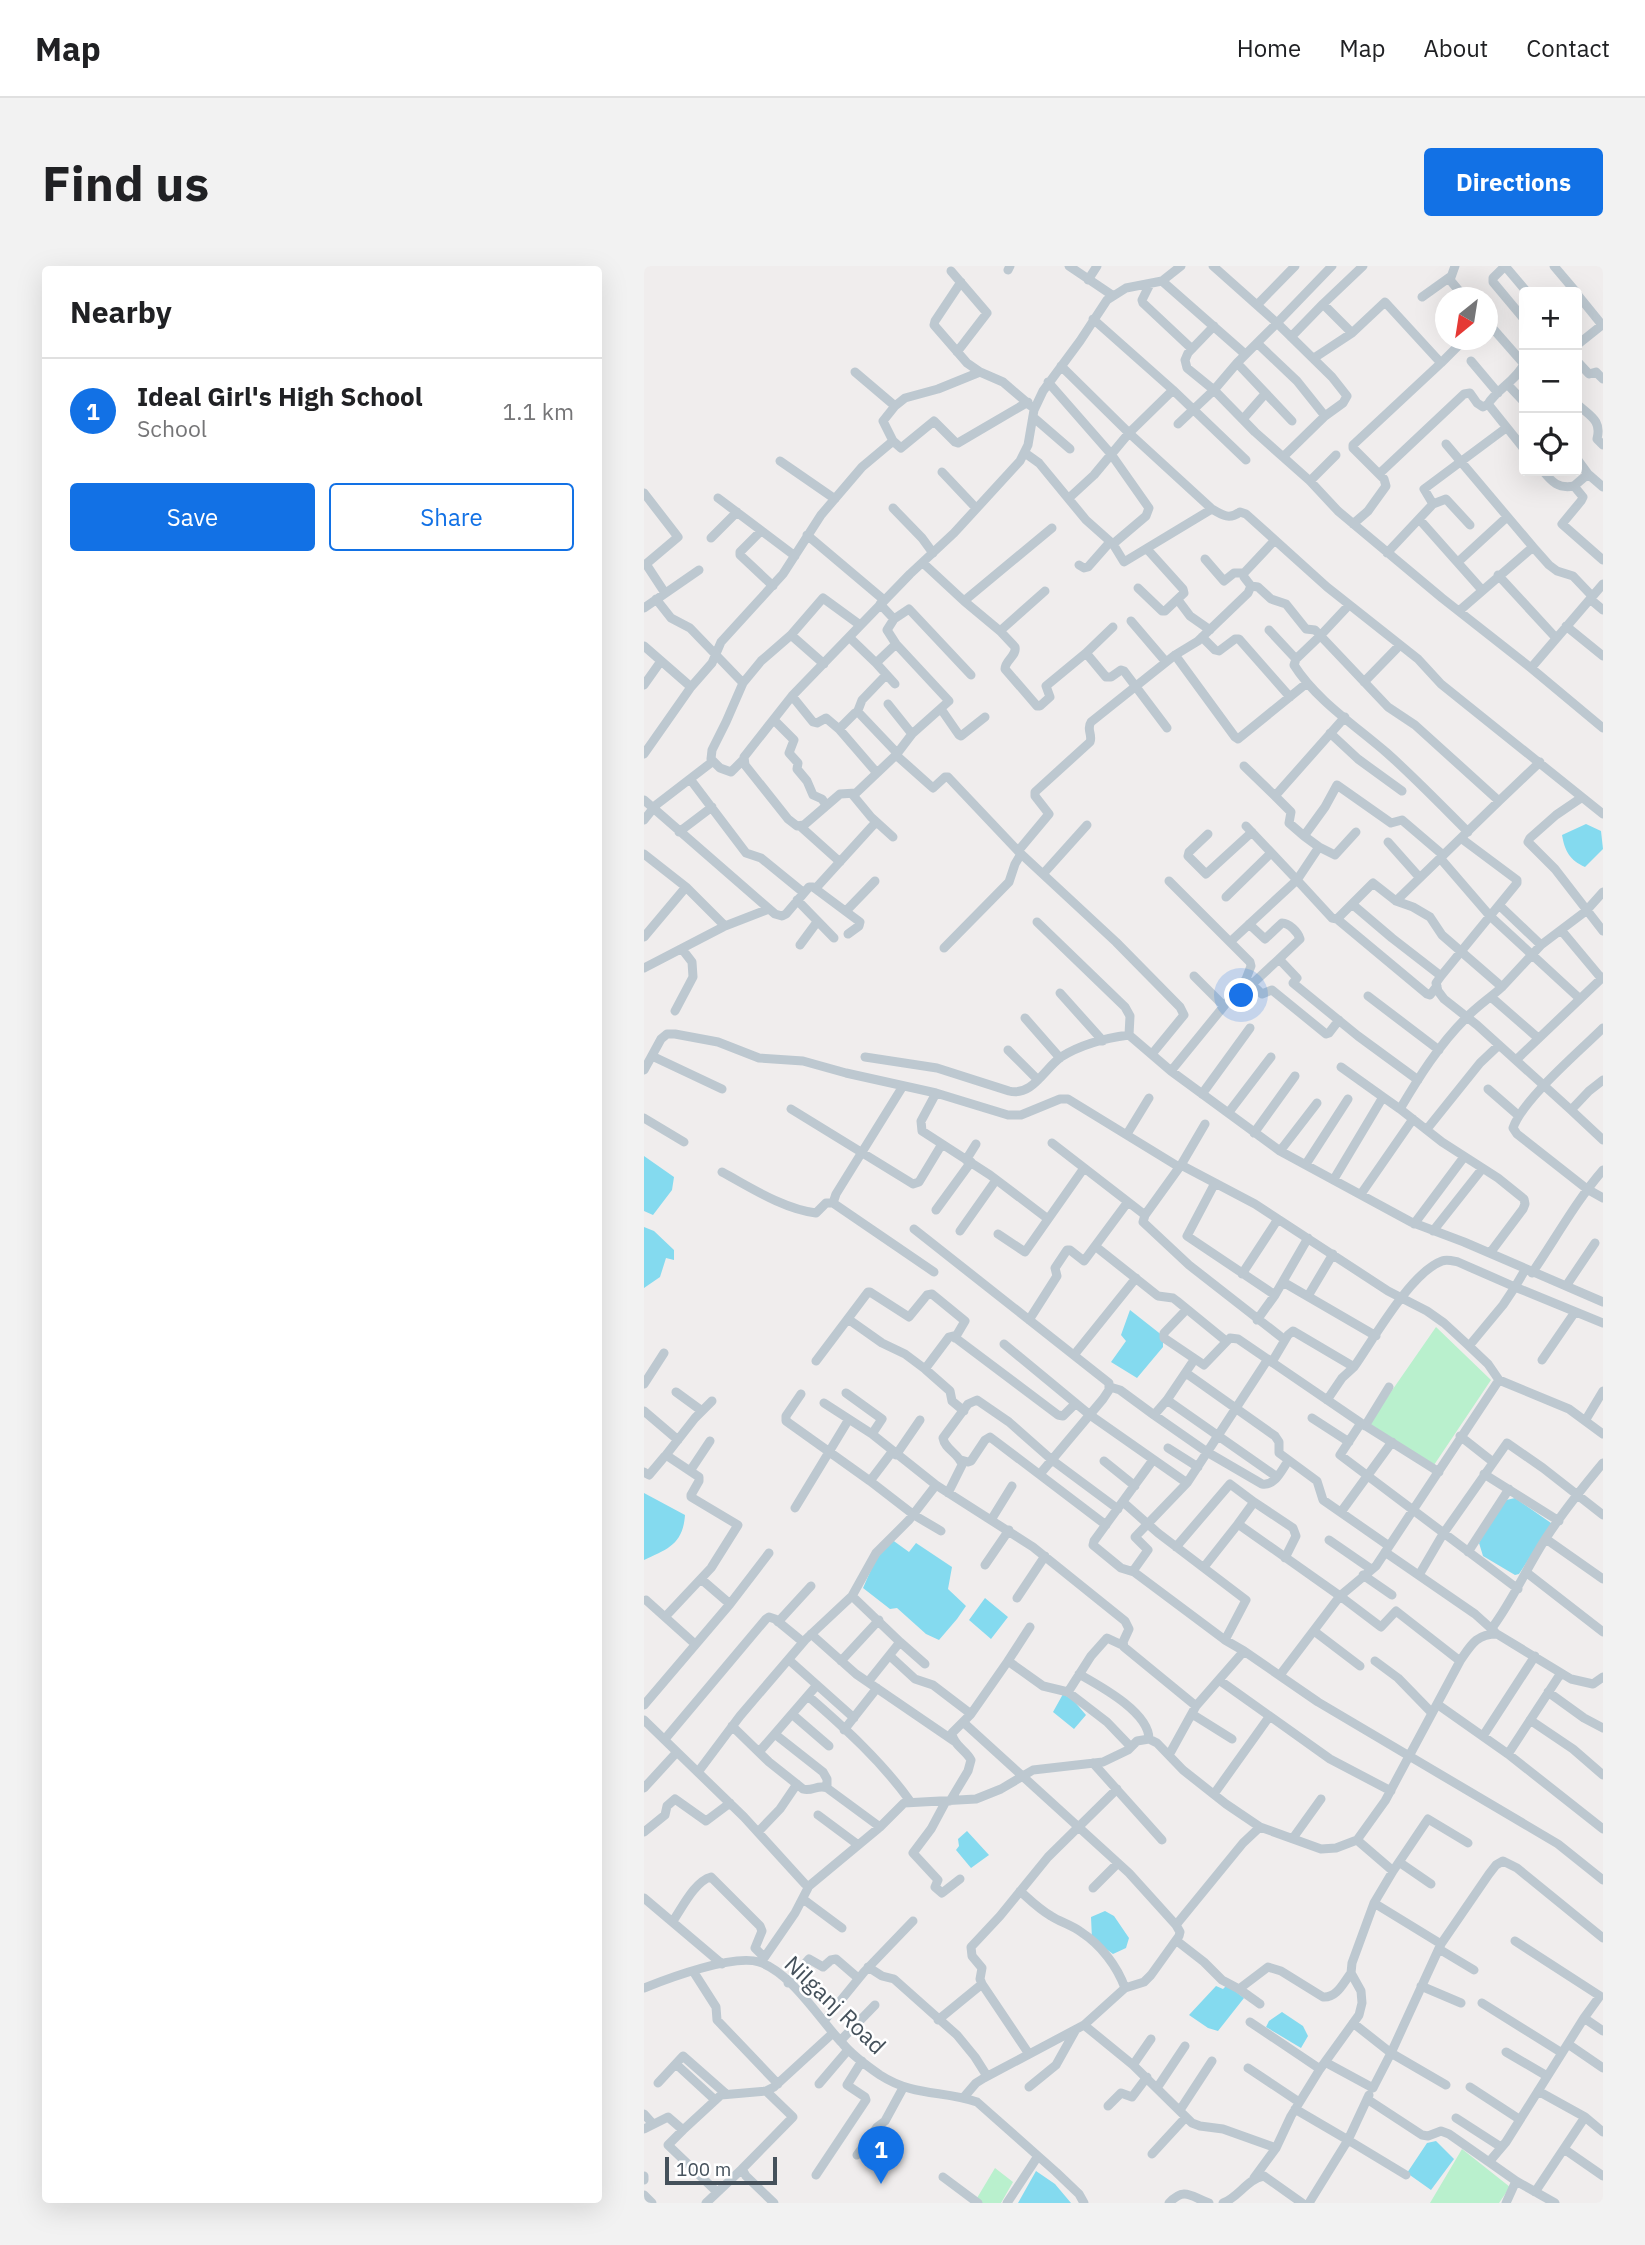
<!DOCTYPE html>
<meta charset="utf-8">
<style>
:root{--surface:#fff;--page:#f2f2f2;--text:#202124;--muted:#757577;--line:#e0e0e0;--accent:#1271e5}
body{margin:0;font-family:"IBM Plex Sans",sans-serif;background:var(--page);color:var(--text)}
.controls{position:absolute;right:21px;top:21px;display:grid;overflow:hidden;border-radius:7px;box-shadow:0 7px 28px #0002}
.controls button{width:63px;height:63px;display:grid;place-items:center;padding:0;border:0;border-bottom:2px solid var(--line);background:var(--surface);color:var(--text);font:35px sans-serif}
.compass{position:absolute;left:791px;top:21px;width:63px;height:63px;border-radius:50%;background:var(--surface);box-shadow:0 7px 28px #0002;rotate:210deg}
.scale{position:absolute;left:21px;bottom:18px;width:112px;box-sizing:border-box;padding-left:7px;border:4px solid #45515b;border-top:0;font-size:19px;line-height:24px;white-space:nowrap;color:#45515b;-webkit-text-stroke:5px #fff;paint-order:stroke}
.you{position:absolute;left:598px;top:730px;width:24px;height:24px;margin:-18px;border:5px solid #fff;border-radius:50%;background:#1a73e8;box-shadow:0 0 0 10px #1a73e833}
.badge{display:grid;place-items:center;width:46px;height:46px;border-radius:50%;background:var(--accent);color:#fff;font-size:23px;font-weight:700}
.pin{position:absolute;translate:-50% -58px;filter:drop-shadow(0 2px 4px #0008)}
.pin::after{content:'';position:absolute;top:37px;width:24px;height:21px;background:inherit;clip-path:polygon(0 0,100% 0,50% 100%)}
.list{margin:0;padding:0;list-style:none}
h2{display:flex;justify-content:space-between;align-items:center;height:91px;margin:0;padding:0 28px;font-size:30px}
h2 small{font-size:23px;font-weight:400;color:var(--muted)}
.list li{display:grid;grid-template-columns:46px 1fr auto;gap:21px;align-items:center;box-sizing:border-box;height:105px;padding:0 28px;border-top:2px solid var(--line)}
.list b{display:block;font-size:26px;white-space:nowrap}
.list p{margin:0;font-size:23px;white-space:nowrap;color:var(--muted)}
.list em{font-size:23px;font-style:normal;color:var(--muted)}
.actions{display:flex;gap:14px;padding:21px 28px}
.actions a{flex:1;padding:16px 0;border:2px solid var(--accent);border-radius:7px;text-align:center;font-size:24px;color:var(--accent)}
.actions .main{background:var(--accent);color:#fff}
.icon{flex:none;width:38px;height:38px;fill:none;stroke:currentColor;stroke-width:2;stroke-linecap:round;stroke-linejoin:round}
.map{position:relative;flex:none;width:959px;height:1937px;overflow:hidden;border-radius:7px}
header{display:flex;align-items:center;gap:42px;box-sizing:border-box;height:98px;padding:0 35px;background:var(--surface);border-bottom:2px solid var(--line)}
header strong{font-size:33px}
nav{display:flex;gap:38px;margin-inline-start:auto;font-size:24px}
.intro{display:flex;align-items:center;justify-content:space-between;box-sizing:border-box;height:168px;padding:0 42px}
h1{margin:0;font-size:49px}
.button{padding:18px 32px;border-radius:7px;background:var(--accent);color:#fff;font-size:24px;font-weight:700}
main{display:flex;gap:42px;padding:0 42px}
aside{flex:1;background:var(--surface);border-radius:7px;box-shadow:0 7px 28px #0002}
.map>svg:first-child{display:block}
.green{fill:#b9f0cd}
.water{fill:#84daef}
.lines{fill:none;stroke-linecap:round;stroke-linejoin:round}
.minor{stroke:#bdc8d0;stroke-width:9}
.labels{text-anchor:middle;stroke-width:5;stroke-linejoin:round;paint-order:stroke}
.street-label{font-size:23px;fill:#45515b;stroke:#fff}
</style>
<header>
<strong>Map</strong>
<nav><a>Home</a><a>Map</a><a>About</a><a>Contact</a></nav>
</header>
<div class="intro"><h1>Find us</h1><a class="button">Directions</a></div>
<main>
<aside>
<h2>Nearby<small></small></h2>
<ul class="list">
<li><span class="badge">1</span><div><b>Ideal Girl's High School</b><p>School</p></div><em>1.1 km</em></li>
</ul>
<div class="actions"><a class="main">Save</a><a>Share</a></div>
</aside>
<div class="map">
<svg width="959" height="1937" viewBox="0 0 959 1937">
<rect width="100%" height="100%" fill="#f0eded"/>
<path class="green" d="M792,1061L847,1114L790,1199L724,1159Z
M818,1883L866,1921L855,1937H786Z
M351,1902L369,1916L357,1937H330Z"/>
<path class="water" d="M942,558L957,565L959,583L941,601C926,594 921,586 918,569Z
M0,890L30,911L28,924L9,949L0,945Z
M0,961L10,965L30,984V994L22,992L16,1011L0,1022Z
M486,1044L519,1070V1081L493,1112L467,1096L482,1075L477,1069Z
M0,1227L41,1249C39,1278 24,1283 0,1294Z
M871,1232L907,1257V1259L875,1308L871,1309L839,1290L835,1277L858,1235Z
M247,1273L265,1286L272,1277L308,1301L304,1323L322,1340L313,1353L295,1374L282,1368L253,1342L246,1343L219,1322L230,1297Z
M341,1332L364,1351L347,1373L325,1354Z
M419,1428L429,1434L442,1449L430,1463L409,1446Z
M323,1565L345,1589L327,1602L312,1584L315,1580L314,1573Z
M461,1645L470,1650L485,1672L482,1682L469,1688L448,1673L447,1651Z
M583,1719L600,1732L574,1765L564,1762L545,1749L572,1720L579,1723Z
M638,1746L659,1760L664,1770L657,1782L622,1761L625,1755Z
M792,1875L810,1893L787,1924L763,1907L783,1877Z
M392,1905L411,1918L427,1937H374Z"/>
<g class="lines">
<path class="minor" d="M425,0L468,29
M569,0L633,57L593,97L570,124L611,166L666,215L694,245L798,332L887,402L959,318
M811,0L806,14L821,32
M861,0L849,12V16L880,53
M861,0L883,26
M910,0L932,26
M364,4L366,0
M307,5L343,47L313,86
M444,14L453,0
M518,15L601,88
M317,16L291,55L290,59L323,97L336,106L359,116L387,140
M506,18L498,34L499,37L548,83
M933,28L958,59L933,79
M778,31L806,11
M613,39L651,0
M449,53L529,124L602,194
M844,57L880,98C872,115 853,123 844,138L880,183
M708,67L679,38L719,0
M647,71L679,38
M613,77L653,115L681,150
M670,92L708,67L741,36L797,97L709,179V182L740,213L742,220L724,245L709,258
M827,95L854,127
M933,95L945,108L952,106L959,113
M593,97L648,155
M797,97L817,77
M417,100L485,167L568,243C578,249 585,254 596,246L602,248L683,321L774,393L797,418L959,548
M211,106L251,140L239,155L249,175
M404,116L467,188L505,242L502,250L469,278
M864,119L880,136
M933,138C946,150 958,154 953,173L959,179
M251,140L261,132L294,123L336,106
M389,151L426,183
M599,153L621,128
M534,158L570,124L543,102L541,94L544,87L570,60
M802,178L889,281L815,345
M381,187L395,197L442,254L469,278L480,296L568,243
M639,191L681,150L699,137L703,130L688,111L633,57L688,0
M933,193L944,208
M136,195L191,233
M899,205C908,216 914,223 930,220L939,231L937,235L918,258L959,294
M298,206L332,242
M735,208L820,128L826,127L833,137L839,141L844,138
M666,215L692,189
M930,220L944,208L959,221
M0,227L34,271L2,298L21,327
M74,232L151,290
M425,232L450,209L485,167L529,124
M789,238L780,223L862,162
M249,242L278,272L289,287
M775,253L838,324
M408,262L320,335L356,365L371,381C373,390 361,394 361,403L393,440H396L406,431L402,420L442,387L462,411H467L477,404L480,405L523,462
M117,265L96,286V289L129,320
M163,269L240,334
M67,272L93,246
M889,281L905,299L913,305L929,310L948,330
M743,287L789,238L802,233L826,259
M561,293L580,315L590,307H600
M814,296L863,251
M279,297L320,335
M435,299L440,302L444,301L466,276
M854,309L912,372
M607,320L614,321L627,333L642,338L662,363L671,364L744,441L771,459L855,535L752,635L769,641L786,651L798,669L858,721C846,732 832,741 821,753C795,779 775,811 756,843L739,831
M494,322L518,345H521L540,327L539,323L503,283
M12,333L27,352L46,362L99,417
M946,333L959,344
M534,334L546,350L566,364
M236,338L250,353L243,364L252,378
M705,339L676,370L652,393L650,399C672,434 712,460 743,487C771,512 797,539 824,566
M0,342L55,304
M250,353L265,343L327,409
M487,355L522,396
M922,360L959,390
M625,364L652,393
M356,365L401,325
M147,369L179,332L216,359
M205,371L232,397L252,378L305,435L268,468L252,489L212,527L196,528L160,559L153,560L144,553L101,499L100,491L148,430L266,308L310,267L376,195L384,179L390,144L399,125L436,75L463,34L482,22L518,15L537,0
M558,371L571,384L575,385L591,373H595L646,431
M0,380L47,421
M442,387L469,361
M531,389L591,471L594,473L663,417
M232,397L251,418
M887,402L959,462
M720,416L755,380
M0,419L17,395
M148,430L169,456L173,457L182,452L195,463
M244,438L268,468
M297,443L315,469L317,470L341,451
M213,447L218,434L242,409
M130,454L150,474L145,487L154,497L153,503L163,515L169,529L178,533L182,539
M686,467L714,493L758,525
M0,488L47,421L68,397L77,376L139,308L177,249L218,201L249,175L257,182L290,155L311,176L314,177L384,136
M252,489L289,522L301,511H304L374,585L472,676L536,741L540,749L508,788
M99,494L87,506L76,502L67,493L68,484L82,456L99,417L117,395L147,369L180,398
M600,500L631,530
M233,507L195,463L211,447H215L253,487
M46,513L102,587L117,592L160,627
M208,528L227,551L249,571
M937,532L912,549L886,572L884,576L911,603L959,665
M0,534L131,648L138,650L142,648L165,621H169L216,656L215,660L204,668
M855,535L896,496
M0,554L12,539L68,496
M157,561L196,596
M35,566L68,541
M564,568L545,586L544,590L562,608L608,566
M660,570L645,557L647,546L631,530L701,451
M744,576L776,612
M675,581L691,589L712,566
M374,585L405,548L391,530V526L446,476C449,469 442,463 447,456L531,389L554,375L604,327L607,320L600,311V307L630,275
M0,588L42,621L81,660
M799,589L758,554L747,557L693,519L681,541L660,570L675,581L653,614L688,652L693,653L708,638L748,672L797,710L873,617V614L818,573
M796,592L846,650L935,732
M399,608L443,559
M525,615L586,676
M172,622L232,556
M582,631L627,587
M153,634L190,672
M708,638L729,617L752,635
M855,639L897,679
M202,645L231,615
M693,653L783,728L786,729L793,720
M393,656L481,741L486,750L485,769
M605,658L621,673L638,657C645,657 654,666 656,673L635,693L653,712L649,717L714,770L774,814
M917,664L958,713
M0,671L42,621
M156,679L173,656
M300,682L365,616L371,598L377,588
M0,702L81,660L125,643
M550,710L580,740
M797,710L792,717L794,725L800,733L833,759L927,844L945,825L959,814
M602,713L618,728L628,724L682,768L685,767L695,754
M607,719L635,693
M858,721L897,679L942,645L959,626
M416,727L459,775
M724,730L795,784
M847,731L894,772
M31,745L49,711L48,696L38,683
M381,752L416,792
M959,762C936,785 879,833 869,862L873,868L943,923L959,932
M364,784L394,814
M8,790L78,823
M221,791L293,802L365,825C388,831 400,803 417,791C436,779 462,772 485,769L527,805L636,885L767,956L820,976L959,1036
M872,794L959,711
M0,804L17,773L23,768H31L74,776L115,792L159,795L202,807L292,827L364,849H377L416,833H424L535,901
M527,805L602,713L607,700L606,696L586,676L653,614L602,560
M259,820L192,928L189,937L290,1006
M844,823L875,850
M292,827L277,855L278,865L346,909L404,953
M558,828L606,762
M147,843L269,918L275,916L298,878
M756,843L798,876L854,912L880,933L881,938L879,943L846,987
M927,844L959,874
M585,846L627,791
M0,852L40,876
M561,858L537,899L501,949L499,956L545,999L641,1074
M783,863L836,797L855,779
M610,867L651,810
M483,868L505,832
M408,877L501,949
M636,885L673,837
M322,894L332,878
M662,898L704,833
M537,899L611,938L744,1025L783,1045L800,1057L825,1080L859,1039L871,1021L959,1057
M78,906C106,921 139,943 172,947L182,937H189
M690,913L739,831L697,801
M571,917L543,970L631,1029
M717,928L769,853
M292,944L327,896
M770,958L820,891
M270,963L465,1117V1124L459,1133L396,1208
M316,965L352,914
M789,965L838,903
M354,968L381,986L440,902
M451,980L514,1030L529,1032L533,1035L582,1075
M888,1007C912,972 932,935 959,904
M598,1008L634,953
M639,1016L732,1070
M922,1020L951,977
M664,1030L689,988
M542,1044L520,1067V1072L560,1099L586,1072L594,1073L717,1157L696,1189L874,1323
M204,1053L238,1077L261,1088L281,1103L306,1125L308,1135L320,1145
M385,1054L413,1010L411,1002L423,984H426L440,995L483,937
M613,1054L631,1029L664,972
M360,1078L446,1149L543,1217
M825,1080L844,1098L855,1114
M430,1089L492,1012
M898,1094L931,1046
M172,1095L224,1026H226L265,1051L283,1029L288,1028L321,1055L311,1072
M628,1096L644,1069L649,1065L710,1101C729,1074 767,1006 798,995C803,993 809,995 814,996L871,1021L881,1004
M281,1103L305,1071L309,1070L414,1149L419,1150L431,1138
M542,1107L631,1170L635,1176V1187L673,1215L679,1234L745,1280
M0,1118L20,1087
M466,1121L476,1124L510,1149L523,1134L550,1094
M32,1126L58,1145
M202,1127L238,1153L228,1168
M157,1128L142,1150V1155L226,1215L270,1249L297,1265
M523,1134L633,1211
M683,1134L698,1112L710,1101
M180,1137L228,1168L292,1219L389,1281L481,1355L485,1363L479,1376L480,1381L552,1440L600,1385L581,1374L602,1334L514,1267L479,1236
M0,1145L34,1174
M510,1149L563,1186L618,1218C631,1220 637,1205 644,1195
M668,1152L705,1176
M941,1155L959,1125
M717,1157L795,1206
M721,1160L745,1121
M816,1170L849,1196
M524,1182L554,1201
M22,1189L51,1152L68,1135
M252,1189L276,1154
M317,1194L324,1196L327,1195L341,1174L346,1171L462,1259
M509,1194L450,1275L449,1279L477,1302L490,1306L581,1374
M460,1195L491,1220
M46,1205L66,1175
M0,1206L5,1209L21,1190L25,1191L55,1211V1215L47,1229V1231L94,1259L67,1302L21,1351
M840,1208L915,1255
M226,1215L248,1186
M304,1227L318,1199C315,1187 301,1184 299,1172L324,1138L333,1134L365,1156L408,1194L474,1243
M610,1236L649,1262L652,1270L641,1292
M151,1242L205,1153
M697,1246L748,1176
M347,1254L368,1220
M902,1273L959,1313
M685,1274L727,1303
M532,1281L586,1218L610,1236L594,1258
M741,1286L831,1348L851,1366
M824,1286L865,1223
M341,1299L365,1264
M560,1301L594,1258L696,1330L636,1409
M489,1305L504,1284L491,1271L543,1217L624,1093
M882,1306L959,1366
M719,1309L748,1329
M775,1309L799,1268L863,1177L899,1202L959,1249
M57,1313L86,1338
M208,1330L256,1376L224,1416
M373,1332L401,1290
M2,1334L51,1378
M134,1356L167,1320
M386,1361L364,1395L399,1420L424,1426L463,1456L487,1481
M848,1362C869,1334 883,1301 902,1272C919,1246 939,1221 959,1197
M670,1365L716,1400
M167,1368L212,1408L310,1475
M256,1376L281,1398
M600,1385L674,1436L914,1578L959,1614
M246,1390L271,1413L289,1419L327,1448
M145,1394L210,1452
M197,1395L235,1354
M731,1395L754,1412L788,1447
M816,1395L752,1345L737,1361L696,1330L732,1300L855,1114L925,1143L959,1168
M435,1408C456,1420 505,1446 505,1473
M575,1414L686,1493L747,1525
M424,1426L447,1390L463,1372L478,1379
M904,1426L940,1452L959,1462
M164,1430C201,1462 238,1496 266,1535
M793,1438L864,1488L959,1563
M0,1439L86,1338L125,1287
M548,1448L588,1473
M149,1449L185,1480
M0,1454L100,1551L161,1618L165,1620L236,1561L260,1537L332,1533L357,1523L389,1504L459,1496L484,1484L493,1475L505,1473L513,1477L539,1504L582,1538L616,1561L677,1583L692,1582L713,1574L741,1535L816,1395C827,1379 832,1368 853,1368L927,1413L949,1418L959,1411
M886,1454L929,1483L959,1509
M319,1456L485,1607L532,1659
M88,1460L125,1496L159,1523C168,1526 174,1518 183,1522L236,1561
M200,1464L233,1422
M132,1469L179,1506L183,1513V1522
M839,1470L891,1390
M21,1473L122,1353L125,1351L131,1353L159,1376
M115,1486L173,1419
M864,1488L917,1407
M525,1489L552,1440
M449,1497L518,1574
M54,1506L96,1450L161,1374L208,1330L232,1287L265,1254L292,1219
M0,1522L33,1486
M570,1528L625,1451
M302,1535L287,1563L269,1587L294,1614L291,1621L298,1627L316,1613
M306,1535L324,1505L327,1494C322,1484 309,1479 308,1467L327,1448L364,1395
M174,1549L213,1578
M616,1561L599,1577L532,1659L536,1666L535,1670L507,1709L500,1716L481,1722L440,1759L489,1799L548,1857L556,1860L579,1863L632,1882
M0,1566L21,1549L23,1540L31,1533L62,1555L86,1537
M114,1566L136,1543L153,1518
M649,1572L677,1533
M755,1596L787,1618
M749,1605L784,1553L824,1577
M449,1622L474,1597
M376,1625C386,1634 395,1643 407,1650C416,1656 428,1659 437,1666C457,1679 473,1700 481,1722
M0,1632L78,1698
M159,1633L198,1662
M29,1655C38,1642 51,1615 67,1611L116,1660L118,1665L111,1682L120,1691
M533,1675L560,1696L578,1714L595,1723L624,1701L637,1705L679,1731C693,1732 699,1717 707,1707
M871,1675L956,1730L940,1752
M797,1678L845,1608L852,1599L859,1595L873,1602L959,1672
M795,1683L830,1704
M118,1695L151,1647L165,1620
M224,1701L238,1710L250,1713L313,1769L331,1791L343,1810
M49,1705L72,1741L73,1754L134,1818
M144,1717L165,1693L179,1701L187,1694L192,1693L214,1712
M777,1720L817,1737
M0,1722C25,1712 89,1688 115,1696C147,1706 176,1754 199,1778C209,1790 223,1800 236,1809C270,1831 299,1824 333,1836L412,1906L435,1928L440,1937
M595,1723L616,1738
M838,1737L918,1787
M294,1754L338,1718
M180,1755L220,1706L269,1655
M606,1756L676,1803
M709,1757L747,1787L802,1819
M196,1775L231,1739
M924,1778L959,1802
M862,1786L903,1810
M385,1788L338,1718L336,1713L338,1702L328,1690L327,1681L356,1650L404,1591L473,1523
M681,1796L729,1822L747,1787L797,1678L730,1637
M32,1798L70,1833
M489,1799L507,1773
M604,1802L655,1836
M14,1817L39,1790L81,1827
M175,1818L204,1784
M385,1821L412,1799L431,1765
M826,1821L875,1853
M513,1822L541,1780
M122,1825L149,1851L98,1903L102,1910L130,1937
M894,1825L941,1851
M320,1831L332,1817L340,1812L440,1759
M723,1833L778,1869L784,1870L797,1865L805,1868L845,1896
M464,1840L477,1827L488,1831L503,1811
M651,1843L704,1874L725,1829
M536,1844L568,1795
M0,1848L9,1858
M812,1852L857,1881
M0,1863L24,1851L39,1864L77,1829L122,1825L130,1821L189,1767
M39,1864L24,1879L72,1925
M920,1883L959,1910
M508,1888L542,1851
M213,1889L233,1861L241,1855L259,1822
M172,1909L222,1834L221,1831L203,1819L218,1795
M0,1910V1914
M299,1911L334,1937
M610,1912L632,1882L647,1850L676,1803L715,1749L718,1737L717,1725L707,1707L708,1697L730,1637L749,1605L713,1574
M872,1915L911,1937
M891,1926L941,1851L959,1866
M0,1929L8,1937
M62,1937L98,1903
M363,1937L394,1890
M525,1937C541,1920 547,1931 565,1937
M579,1937C595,1931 603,1913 620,1910L658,1937
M665,1937L704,1874L762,1909
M862,1937L872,1915L845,1896L862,1876L940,1752L959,1765"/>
</g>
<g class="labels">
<g class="street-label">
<text transform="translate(191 1739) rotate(44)" y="8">Nilganj Road</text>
</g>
</g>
</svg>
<div class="controls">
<button>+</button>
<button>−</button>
<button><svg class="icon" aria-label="locate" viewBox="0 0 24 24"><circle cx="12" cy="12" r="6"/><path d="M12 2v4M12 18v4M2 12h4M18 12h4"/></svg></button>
</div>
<svg class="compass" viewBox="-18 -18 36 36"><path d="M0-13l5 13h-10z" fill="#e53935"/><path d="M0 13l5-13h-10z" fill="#757577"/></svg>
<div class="scale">100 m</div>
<div class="you"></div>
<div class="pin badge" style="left:237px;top:1918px">1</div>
</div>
</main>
